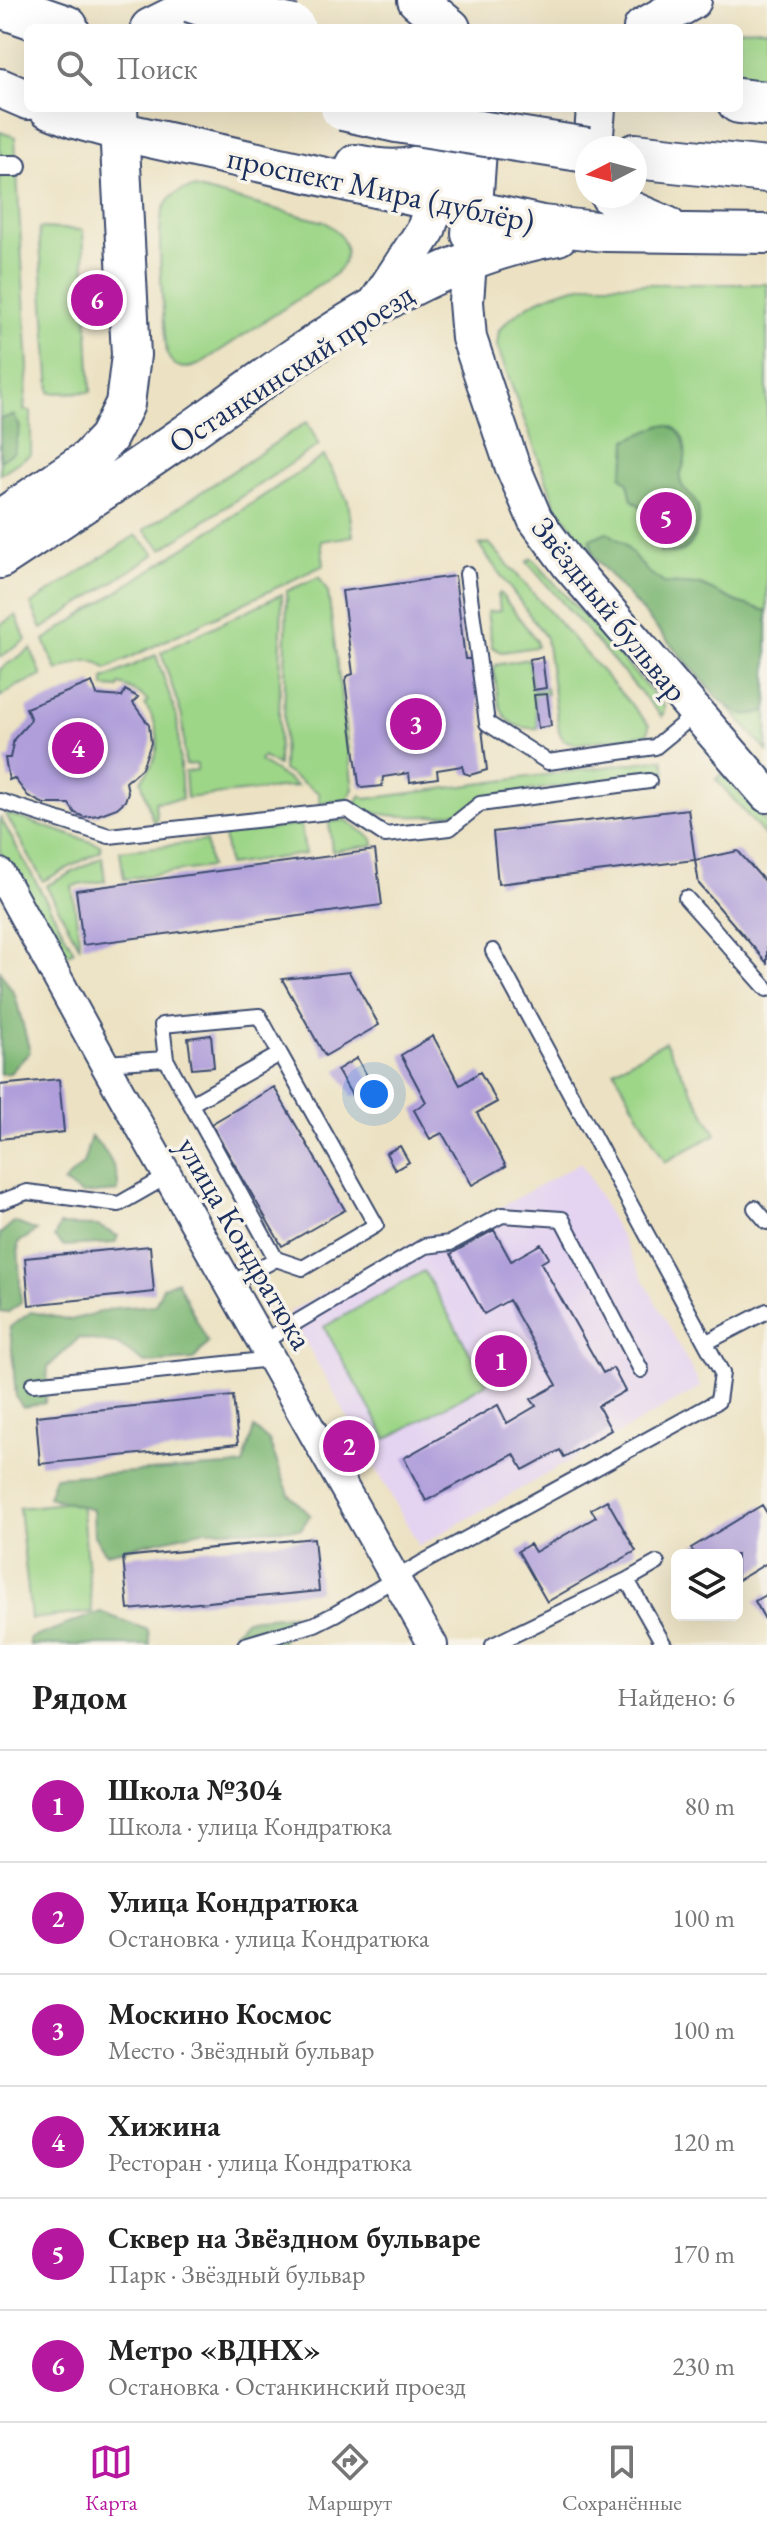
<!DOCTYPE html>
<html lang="ru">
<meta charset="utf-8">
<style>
:root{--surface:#fff;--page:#f6f6f6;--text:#222;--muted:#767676;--line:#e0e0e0;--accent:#b5179e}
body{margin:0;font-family:"EB Garamond",serif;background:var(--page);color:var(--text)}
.controls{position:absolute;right:24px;bottom:24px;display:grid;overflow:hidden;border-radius:12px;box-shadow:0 8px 32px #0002}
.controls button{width:72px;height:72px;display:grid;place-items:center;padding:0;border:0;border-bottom:2px solid var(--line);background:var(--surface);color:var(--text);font:40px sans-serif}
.compass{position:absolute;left:575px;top:136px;width:72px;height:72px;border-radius:50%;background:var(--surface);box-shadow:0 8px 32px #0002;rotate:264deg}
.you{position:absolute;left:374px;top:1094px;width:28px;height:28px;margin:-20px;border:6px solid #fff;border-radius:50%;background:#1a73e8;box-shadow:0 0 0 12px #1a73e833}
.badge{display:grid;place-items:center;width:52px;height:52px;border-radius:50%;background:var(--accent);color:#fff;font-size:26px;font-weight:700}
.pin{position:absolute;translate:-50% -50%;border:4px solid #fff;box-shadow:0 2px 8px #0006}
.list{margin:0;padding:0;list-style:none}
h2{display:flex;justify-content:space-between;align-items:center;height:104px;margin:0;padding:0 32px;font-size:34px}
h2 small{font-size:26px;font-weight:400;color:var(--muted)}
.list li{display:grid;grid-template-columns:52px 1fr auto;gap:24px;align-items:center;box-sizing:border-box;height:112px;padding:0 32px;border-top:2px solid var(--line)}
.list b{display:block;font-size:30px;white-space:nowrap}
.list p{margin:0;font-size:26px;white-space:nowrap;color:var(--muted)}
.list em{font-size:26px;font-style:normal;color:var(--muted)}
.icon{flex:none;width:44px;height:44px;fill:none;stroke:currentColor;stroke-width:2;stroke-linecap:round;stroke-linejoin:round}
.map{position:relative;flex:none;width:767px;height:1645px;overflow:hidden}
.search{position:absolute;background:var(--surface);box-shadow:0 8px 32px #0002;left:24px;right:24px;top:24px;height:88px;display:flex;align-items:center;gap:20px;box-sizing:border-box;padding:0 28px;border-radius:12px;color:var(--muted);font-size:30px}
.sheet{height:776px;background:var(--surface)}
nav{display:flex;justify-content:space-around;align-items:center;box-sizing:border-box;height:112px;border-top:2px solid var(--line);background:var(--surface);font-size:22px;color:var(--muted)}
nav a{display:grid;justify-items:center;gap:4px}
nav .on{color:var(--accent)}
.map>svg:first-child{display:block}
.built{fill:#e4d3f1}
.green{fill:#9ed688;stroke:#5c8273;stroke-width:2}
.forest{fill:#7eb774;stroke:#4c7369;stroke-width:2}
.building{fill:#af9eda}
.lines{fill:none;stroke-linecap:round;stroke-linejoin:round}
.service-casing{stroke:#3a4a6d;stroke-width:18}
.pedestrian-casing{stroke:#3a4a6d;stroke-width:24}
.minor-casing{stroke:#3a4a6d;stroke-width:32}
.tertiary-casing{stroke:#3a4a6d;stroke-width:38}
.secondary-casing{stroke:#3a4a6d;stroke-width:42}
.primary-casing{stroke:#3a4a6d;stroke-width:48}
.service{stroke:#fff;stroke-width:14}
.pedestrian{stroke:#fff;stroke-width:20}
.minor{stroke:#fff;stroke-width:28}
.tertiary{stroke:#fff;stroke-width:34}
.secondary{stroke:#fff;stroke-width:38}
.primary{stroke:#fff;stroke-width:44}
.primary-bridge-casing{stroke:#3a4a6d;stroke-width:48;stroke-linecap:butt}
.primary-bridge{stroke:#fff;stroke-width:44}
.labels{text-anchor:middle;stroke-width:7;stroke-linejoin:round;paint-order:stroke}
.street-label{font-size:32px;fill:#1b2f5e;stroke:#f7f3e8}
</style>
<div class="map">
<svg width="767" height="1645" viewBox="0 0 767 1645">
<rect width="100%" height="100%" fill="#f7f3e8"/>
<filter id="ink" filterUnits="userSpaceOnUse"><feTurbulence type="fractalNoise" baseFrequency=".0125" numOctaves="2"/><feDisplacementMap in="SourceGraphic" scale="16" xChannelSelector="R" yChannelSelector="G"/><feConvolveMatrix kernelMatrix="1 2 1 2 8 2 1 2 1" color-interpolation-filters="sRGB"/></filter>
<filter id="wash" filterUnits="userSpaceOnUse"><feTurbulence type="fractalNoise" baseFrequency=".006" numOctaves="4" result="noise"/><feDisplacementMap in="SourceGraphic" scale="32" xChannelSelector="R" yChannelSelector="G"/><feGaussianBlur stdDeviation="1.8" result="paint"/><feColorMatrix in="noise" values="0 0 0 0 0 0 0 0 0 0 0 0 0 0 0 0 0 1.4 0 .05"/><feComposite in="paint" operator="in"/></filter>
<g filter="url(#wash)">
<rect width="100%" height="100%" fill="#ece2c3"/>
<path class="built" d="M581,1162L701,1387L419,1546L289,1312L429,1234L451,1235Z"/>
<path class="green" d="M767,28V79L739,76V29Z
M0,132L15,137L28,368L24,410L31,411V454L0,474Z
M194,188L325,222C349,237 354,260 330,278L200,364C186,371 173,369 167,354C164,329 155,225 164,208C170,195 181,189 194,188Z
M39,228L83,230L91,392L50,393Z
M593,284H767V751L587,546L556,506L497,346L499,330C523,303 557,289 593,284Z
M307,422L319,445L162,549L144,530Z
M324,456L348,501L353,536L321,541L324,565L106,669C91,653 74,664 57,671L44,640Z
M136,535L155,554L42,629L31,604Z
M489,543L649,725L648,734L576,744L563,740L559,731L546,638L479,545Z
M532,558L665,707L662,717L527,562Z
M319,577L328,592L353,789L347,800L320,803L319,793L283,770L287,591Z
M500,593L536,640L537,647L502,652L492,647L487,612L500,611L498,595Z
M282,594L278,766L263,757L260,761L297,786L187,798L185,772L197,770V764L185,765L182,717L161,652Z
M16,615L26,640L0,657V625Z
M31,649L42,676L17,686L0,697V669Z
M156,655L177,718L182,799L155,802L157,821H153L141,780C162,757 163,730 145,705L148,701L140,694L120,684L119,688L104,687V679Z
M529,659L533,690L546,688L547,694L534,696L538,728C497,731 499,701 494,670L496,665Z
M663,759L666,772L483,797C476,802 469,809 461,811C438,818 373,820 355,804L361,795L366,799Z
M723,773L767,824V838L716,779Z
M5,813L100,845L101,851L43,881Z
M0,817L74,951L60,958L0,852Z
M346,820L373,839L374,845L332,851L329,822Z
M301,825L305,854L228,865L224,834Z
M206,841L210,867L124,879L120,851Z
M102,857L105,881L72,886L80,947L46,886Z
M665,1042L716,1134L665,1162L614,1070Z
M424,1271L487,1383L387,1439L324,1327Z
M81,1501L92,1612L31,1619L19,1508Z"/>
<path class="forest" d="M14,415L20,427L14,452L0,461V419Z
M662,425C682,425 687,443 685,460C684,466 680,473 680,478C680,490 693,494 697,504C702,517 696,548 679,552C674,553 666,552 661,552L655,544V517L632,500L628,483L621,476L626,458L627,440Z
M607,532L623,543L647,571L664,583L701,585L737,602L767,611V711C746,719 736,713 719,699L594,557L590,539Z
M0,971L15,995L30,1052L10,1073L0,1074Z
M91,1136C105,1149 120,1170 118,1191L82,1194L63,1183L83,1164Z
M14,1222L37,1231L18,1243L21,1303L7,1313L0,1312V1234Z
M60,1225L98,1226L118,1236L115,1243L64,1246L54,1237Z
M177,1281L208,1343L193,1360L145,1363L117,1344L79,1338L48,1367L45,1403L23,1407L16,1397L10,1327L31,1312L71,1320L115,1308L155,1305L163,1287Z
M254,1428L269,1441L289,1494L310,1515L301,1529L206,1530L106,1553L94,1536L93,1510L48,1497L55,1477L243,1465Z
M100,1612L148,1630L150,1645H30L29,1639Z
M292,1615L282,1642L276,1645H248L234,1632L246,1619Z"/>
<g id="blocks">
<path class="building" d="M455,576L465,659H471L474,663L487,770L470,775L464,773L462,766L437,770L438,778L410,782L409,773L383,777L382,786L362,788L359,784L345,681L347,676L353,674L342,591Z
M542,657L546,688L533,690L529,659Z
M92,682L97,695L122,697L125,690L138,697L133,703L149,725L151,743L142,768L126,782L128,792L125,801L117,808L98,815L84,817L75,813L69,804H44L28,796L14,778L9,780L5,758H10L14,739L31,720L26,708Z
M547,694L551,726L538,728L534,695Z
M688,809L695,860L498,884L493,832Z
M375,850L382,905L83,945L76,890Z
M738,851L767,884V963L699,884L695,860Z
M349,972L379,1025L325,1056L282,979Z
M211,1035L214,1067L192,1069L188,1038Z
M433,1036L460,1085L480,1072L497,1102L477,1113L506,1166L472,1185L442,1133L430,1139L414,1110L426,1102L401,1055Z
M357,1058L372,1085L353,1097L337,1070Z
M59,1079L64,1132L0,1139V1085Z
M274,1087L345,1210L282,1246L211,1124Z
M400,1146L409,1162L395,1170L386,1153Z
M494,1230L511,1261L541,1244L549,1258L541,1263L603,1373L613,1368L625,1391L598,1406L611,1430L564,1457L560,1450L523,1470L514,1454L426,1501L404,1458L498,1405L507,1423L536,1406L531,1399L557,1385L509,1300L484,1314L451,1254Z
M150,1246L154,1292L29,1305L25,1258Z
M233,1396L238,1444L40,1464L36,1416Z
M607,1500L636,1551L547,1602L518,1551L530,1544L535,1552L596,1517L591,1509Z
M762,1505L767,1513V1563L737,1581V1555H695L691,1548Z
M314,1538L319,1591L128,1610L123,1557Z
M767,1594V1623L755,1601Z"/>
</g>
</g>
<g filter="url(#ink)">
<use href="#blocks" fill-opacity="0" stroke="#3a4a6d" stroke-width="2"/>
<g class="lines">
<g class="service-casing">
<path id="service" d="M467,574L487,723L548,762L655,747L695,714
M0,801L109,836L347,810L385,835L450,828L480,804L649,781
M686,898L767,989
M166,1059L162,1025L259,1016L280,1054
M104,1063L166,1059L276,1259
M191,1104L280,1054L376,1225L303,1268L276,1259L230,1284
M0,1202L27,1192L119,1204L168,1176
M755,1208L767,1222
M263,1342L425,1246L450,1243L502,1215L562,1219L641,1370
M707,1342L767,1311
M33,1384L272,1359
M627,1580L657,1563
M245,1645L315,1624L335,1614L422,1563L718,1401L722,1373L493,951
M493,1645L627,1580L664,1645"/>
</g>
<g class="pedestrian-casing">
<path id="pedestrian" d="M0,166H16"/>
</g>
<g class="minor-casing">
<path id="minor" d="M0,873L104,1063L433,1645"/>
</g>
<g class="tertiary-casing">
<path id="tertiary" d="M469,261L466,302L469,338L512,465L535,519L569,565L767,795"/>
</g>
<g class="secondary-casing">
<path id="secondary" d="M417,0L451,28
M150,28L172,17L225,3
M643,28L692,0
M0,88L28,100
M48,108L75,119L118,131L542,225L605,232L767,234
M593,148L596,108
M356,164C393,172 437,175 450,129
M610,196L625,208L667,226
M471,234L480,108
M377,305L426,230L441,180L452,108
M0,519L88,459L108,438L125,404L131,355L118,108
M0,559C62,518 125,477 186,434C298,355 420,259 558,236"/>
</g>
<g class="primary-casing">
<path id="primary" d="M0,5L66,28
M739,101L767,104
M635,156L767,170"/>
</g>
<use href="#service" class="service"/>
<use href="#pedestrian" class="pedestrian"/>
<use href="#minor" class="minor"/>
<use href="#tertiary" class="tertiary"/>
<use href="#secondary" class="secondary"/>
<use href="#primary" class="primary"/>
<g class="primary-bridge-casing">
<path id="primary-bridge" d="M191,0L233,14L293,28
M343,108L397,120L587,150"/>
</g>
<use href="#primary-bridge" class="primary-bridge"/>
</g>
</g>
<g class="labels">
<g class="street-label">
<text transform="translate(381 189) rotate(12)" y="11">проспект Мира (дублёр)</text>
<text transform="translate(291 368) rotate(-33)" y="11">Останкинский проезд</text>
<text transform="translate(610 609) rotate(51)" y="11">Звёздный бульвар</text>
<text transform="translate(245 1243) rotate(60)" y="11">улица Кондратюка</text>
</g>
</g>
</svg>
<div class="controls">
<button><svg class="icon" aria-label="layers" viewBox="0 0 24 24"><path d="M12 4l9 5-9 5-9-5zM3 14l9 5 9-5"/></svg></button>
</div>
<svg class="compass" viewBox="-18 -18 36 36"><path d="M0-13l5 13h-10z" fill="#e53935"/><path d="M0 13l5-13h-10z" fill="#767676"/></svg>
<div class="you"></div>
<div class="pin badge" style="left:501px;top:1361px">1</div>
<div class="pin badge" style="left:349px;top:1446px">2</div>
<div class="pin badge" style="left:416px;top:724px">3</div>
<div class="pin badge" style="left:78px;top:748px">4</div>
<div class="pin badge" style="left:666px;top:518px">5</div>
<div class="pin badge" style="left:97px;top:300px">6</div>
<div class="search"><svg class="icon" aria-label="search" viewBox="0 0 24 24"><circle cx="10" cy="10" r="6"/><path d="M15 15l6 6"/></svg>Поиск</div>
</div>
<section class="sheet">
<h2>Рядом<small>Найдено: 6</small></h2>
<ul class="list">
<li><span class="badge">1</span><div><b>Школа №304</b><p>Школа · улица Кондратюка</p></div><em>80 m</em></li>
<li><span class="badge">2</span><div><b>Улица Кондратюка</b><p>Остановка · улица Кондратюка</p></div><em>100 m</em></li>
<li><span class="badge">3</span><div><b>Москино Космос</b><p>Место · Звёздный бульвар</p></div><em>100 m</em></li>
<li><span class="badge">4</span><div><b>Хижина</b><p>Ресторан · улица Кондратюка</p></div><em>120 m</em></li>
<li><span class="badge">5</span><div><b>Сквер на Звёздном бульваре</b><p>Парк · Звёздный бульвар</p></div><em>170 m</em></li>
<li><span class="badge">6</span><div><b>Метро «ВДНХ»</b><p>Остановка · Останкинский проезд</p></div><em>230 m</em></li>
</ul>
</section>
<nav>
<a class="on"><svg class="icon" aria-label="map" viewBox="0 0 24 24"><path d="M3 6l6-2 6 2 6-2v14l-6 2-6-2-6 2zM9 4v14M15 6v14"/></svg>Карта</a>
<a><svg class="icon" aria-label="directions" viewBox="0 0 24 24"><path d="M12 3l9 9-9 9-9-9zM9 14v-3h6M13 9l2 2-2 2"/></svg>Маршрут</a>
<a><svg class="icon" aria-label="saved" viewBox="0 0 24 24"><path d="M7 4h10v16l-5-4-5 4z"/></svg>Сохранённые</a>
</nav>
